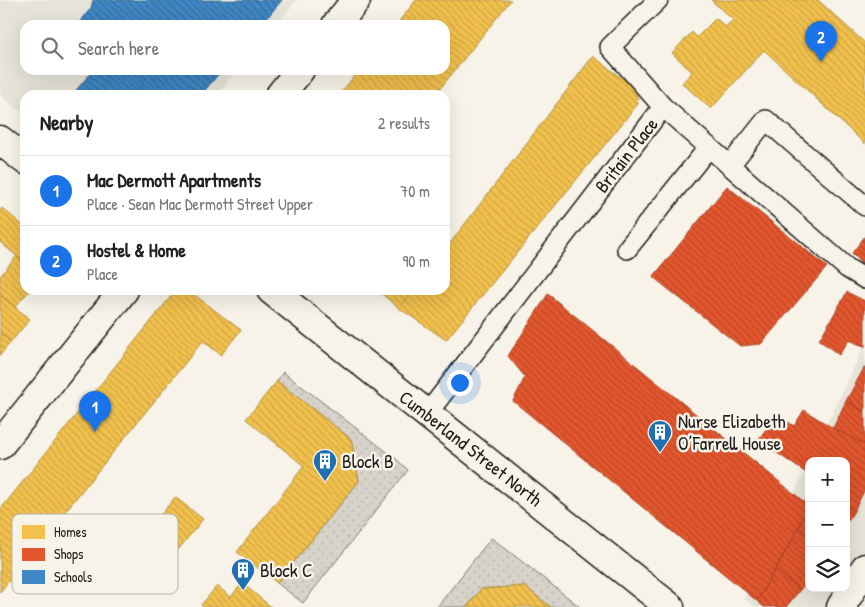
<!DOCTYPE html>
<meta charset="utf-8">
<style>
:root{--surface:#fff;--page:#f2f2f2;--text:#202124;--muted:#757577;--line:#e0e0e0;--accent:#1a73e8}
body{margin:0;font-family:"Patrick Hand",sans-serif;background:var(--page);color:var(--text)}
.controls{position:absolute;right:15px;bottom:15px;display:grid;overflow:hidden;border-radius:10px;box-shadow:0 5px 20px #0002}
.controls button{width:45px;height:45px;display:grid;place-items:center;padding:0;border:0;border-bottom:1px solid var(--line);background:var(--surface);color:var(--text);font:25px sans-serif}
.you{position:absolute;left:459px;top:382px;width:18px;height:18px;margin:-12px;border:4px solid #fff;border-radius:50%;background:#1a73e8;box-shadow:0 0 0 8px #1a73e833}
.badge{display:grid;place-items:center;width:32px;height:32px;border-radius:50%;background:var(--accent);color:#fff;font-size:16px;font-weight:700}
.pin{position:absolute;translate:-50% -41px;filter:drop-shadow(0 1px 2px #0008)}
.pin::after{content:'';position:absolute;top:26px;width:18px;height:15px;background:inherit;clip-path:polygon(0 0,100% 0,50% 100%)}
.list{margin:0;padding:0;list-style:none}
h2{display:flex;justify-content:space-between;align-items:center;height:65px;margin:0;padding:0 20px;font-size:21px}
h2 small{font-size:16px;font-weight:400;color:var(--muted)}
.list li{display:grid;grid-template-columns:32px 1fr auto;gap:15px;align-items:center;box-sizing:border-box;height:70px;padding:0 20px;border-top:1px solid var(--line)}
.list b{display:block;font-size:19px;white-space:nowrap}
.list p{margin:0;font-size:16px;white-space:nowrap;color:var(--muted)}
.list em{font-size:16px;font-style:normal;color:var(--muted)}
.icon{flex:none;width:28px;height:28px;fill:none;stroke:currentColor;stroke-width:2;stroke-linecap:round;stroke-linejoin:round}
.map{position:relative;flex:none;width:865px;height:607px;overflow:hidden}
.search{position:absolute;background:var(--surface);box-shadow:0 5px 20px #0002;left:20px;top:20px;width:430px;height:55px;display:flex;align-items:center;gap:12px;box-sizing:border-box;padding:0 18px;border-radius:15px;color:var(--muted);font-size:19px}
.panel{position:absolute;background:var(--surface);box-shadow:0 5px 20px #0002;left:20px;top:90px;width:430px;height:205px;border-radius:15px}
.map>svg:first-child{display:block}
.built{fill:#e6e3d9}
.garden{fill:url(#garden-dots);stroke:#7a7874}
.homes{fill:url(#homes-back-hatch);stroke:#b2903f}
.shops{fill:url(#shops-back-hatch);stroke:#a84529}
.schools{fill:url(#schools-back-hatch);stroke:#346892}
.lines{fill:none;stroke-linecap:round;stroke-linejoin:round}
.service-casing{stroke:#1c1c1c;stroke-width:22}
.minor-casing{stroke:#1c1c1c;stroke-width:31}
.tertiary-casing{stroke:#1c1c1c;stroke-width:31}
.secondary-casing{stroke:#1c1c1c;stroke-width:31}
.service{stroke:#f7f3e8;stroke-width:19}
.minor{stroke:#f7f3e8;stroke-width:28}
.tertiary{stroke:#f7f3e8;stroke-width:28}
.secondary{stroke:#f7f3e8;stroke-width:28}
.labels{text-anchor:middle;stroke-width:5;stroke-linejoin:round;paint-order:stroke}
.street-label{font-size:19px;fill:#1c1c1c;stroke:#f7f3e8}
.poi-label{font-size:19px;fill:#1c1c1c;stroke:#f7f3e8;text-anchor:start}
.key{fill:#f7f3e8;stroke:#b5b2ab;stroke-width:1}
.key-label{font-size:14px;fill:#1c1c1c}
</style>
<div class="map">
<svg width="865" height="607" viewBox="0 0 865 607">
<defs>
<pattern id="garden-dots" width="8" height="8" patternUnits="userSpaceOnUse" patternTransform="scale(1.25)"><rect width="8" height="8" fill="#d7d3cb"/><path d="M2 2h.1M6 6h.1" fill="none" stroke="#b8b5ae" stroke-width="1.8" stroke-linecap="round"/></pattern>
<pattern id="homes-back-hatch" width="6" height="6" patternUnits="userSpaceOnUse" patternTransform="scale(1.25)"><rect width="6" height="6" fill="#f2c14e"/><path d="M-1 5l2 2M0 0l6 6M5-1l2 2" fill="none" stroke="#cfa544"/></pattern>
<pattern id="shops-back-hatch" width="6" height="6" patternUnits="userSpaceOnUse" patternTransform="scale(1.25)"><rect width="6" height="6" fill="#e4572e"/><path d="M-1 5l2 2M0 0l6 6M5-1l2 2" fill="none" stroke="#b84726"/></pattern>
<pattern id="schools-back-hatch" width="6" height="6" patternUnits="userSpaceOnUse" patternTransform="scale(1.25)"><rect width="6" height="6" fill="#3f88c5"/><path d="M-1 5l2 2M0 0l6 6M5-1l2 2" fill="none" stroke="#346e9f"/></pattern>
</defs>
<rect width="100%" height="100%" fill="#f7f3e8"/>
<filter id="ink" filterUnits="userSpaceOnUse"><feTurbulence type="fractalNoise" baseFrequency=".02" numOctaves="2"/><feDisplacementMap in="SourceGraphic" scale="10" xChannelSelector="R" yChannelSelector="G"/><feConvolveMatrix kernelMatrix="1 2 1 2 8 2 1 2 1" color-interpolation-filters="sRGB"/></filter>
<g filter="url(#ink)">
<path class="built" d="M0,0H297L276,25H25V70H238L217,95H25V115L0,95Z
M865,344V607H755L744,599L809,462V588H846V461H810Z"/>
<path class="garden" d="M283,372L395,458L408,470L303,603L277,583L359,481L351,439L277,381Z
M491,538L497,542L580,607H551L524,586L481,589L467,607H437Z"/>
<path class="homes" d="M416,0H511L435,95H339L359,70H445V25H396Z
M711,0H818L865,43V144L764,50L711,109L682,83L692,72L672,53L692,32L697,37L716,18L725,27L733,20Z
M593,56L636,89L638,104L446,340L399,308L414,290H445V250Z
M2,208L25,227V263L0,242V211Z
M17,256L25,263V290H30L15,307L0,295V276Z
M176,290H188L241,330L221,355L203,341L0,592V510Z
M377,290H414L399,308Z
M0,295L30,319L11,342L0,333Z
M0,333L11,342L0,355Z
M277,381L351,439L359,481L277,583L237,552L304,466L246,419Z
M175,497L203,519L149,586L122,564Z
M242,583L271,607H203L201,605L217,586L231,597Z
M524,586L551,607H467L481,589Z"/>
<path class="shops" d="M727,186L827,267L761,344L740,346L653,277Z
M865,236V266L852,253Z
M847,292L865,301V347L849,340L839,355L819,340Z
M548,294L808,505L799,527L757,601L513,401L525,377L508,356Z
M864,368H865V412L846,401Z
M846,401L865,412V445L833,428Z
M804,410L833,428L865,445V489L854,511L846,505V461H809V475L758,440L777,414L794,426Z
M809,504V536L799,527Z
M846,505L854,511L846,524Z
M799,527L809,536V579L800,590L775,570Z
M775,570L800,590L786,607H764L757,601Z"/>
<path class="schools" d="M93,0H282L261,25H77L91,8Z
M93,70H222L201,95H74L73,94Z"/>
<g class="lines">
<g class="service-casing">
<path id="service" d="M658,0L610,47L663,107
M730,165L766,120L865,206
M627,249L709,147
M427,414L663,107L847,268L865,279"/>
</g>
<g class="minor-casing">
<path id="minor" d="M0,140L25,160
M271,290L670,607"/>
</g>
<g class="tertiary-casing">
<path id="tertiary" d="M336,25L356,0
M280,95L300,70
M0,445L124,290"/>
</g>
<g class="secondary-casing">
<path id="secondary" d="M841,607L865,568"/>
</g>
<use href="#service" class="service"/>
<use href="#minor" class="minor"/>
<use href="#tertiary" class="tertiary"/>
<use href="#secondary" class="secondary"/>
</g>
</g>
<defs>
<g id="building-pin" transform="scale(1.25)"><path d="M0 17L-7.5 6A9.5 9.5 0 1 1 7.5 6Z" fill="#1f6fb2" stroke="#f7f3e8"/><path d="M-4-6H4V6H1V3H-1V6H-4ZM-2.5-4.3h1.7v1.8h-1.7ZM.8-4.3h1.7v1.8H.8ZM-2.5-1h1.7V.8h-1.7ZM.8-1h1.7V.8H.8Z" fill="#fff"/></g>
</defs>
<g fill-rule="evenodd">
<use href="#building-pin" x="660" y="432"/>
<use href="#building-pin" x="325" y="461"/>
<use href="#building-pin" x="243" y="570"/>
</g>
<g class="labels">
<g class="street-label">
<text transform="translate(626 155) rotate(-52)" y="7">Britain Place</text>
<text transform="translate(471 448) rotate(38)" y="7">Cumberland Street North</text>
</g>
<g class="poi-label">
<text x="678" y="428">Nurse Elizabeth<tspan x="678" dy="22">O’Farrell House</tspan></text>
<text x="342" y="468">Block B</text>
<text x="260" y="577">Block C</text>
</g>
</g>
<rect x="12" y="514" width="166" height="80" rx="8" class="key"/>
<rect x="22" y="525" width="23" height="14" fill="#f2c14e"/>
<rect x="22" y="548" width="23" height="13" fill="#e4572e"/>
<rect x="22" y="570" width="23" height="14" fill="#3f88c5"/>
<g class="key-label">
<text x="54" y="537">Homes</text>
<text x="54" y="559">Shops</text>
<text x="54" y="582">Schools</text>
</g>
</svg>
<div class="controls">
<button>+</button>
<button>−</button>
<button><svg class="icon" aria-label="layers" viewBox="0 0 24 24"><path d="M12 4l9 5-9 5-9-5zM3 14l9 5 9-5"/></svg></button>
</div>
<div class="you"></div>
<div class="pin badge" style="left:95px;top:432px">1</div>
<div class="pin badge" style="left:821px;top:62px">2</div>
<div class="search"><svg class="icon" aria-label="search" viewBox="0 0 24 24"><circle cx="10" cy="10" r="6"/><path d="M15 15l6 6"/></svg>Search here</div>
<section class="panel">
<h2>Nearby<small>2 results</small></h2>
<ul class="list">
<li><span class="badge">1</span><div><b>Mac Dermott Apartments</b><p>Place · Sean Mac Dermott Street Upper</p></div><em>70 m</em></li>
<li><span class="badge">2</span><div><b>Hostel &amp; Home</b><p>Place</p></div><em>90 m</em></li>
</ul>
</section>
</div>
